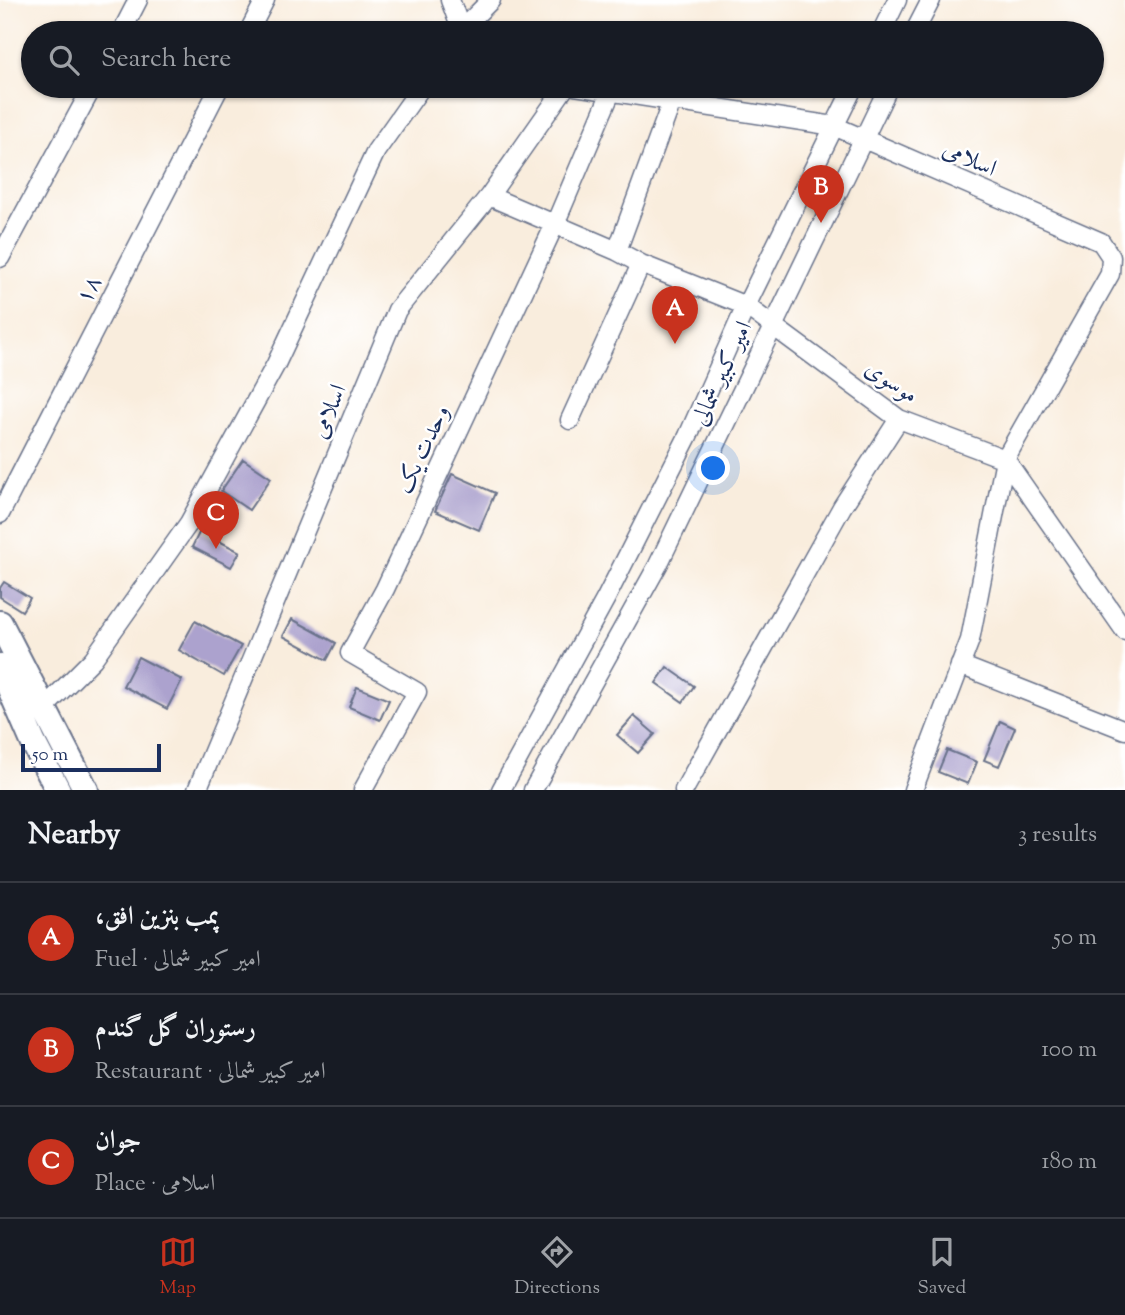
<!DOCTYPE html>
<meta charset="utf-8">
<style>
:root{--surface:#171b24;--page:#20242c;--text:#f1f3f6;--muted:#9ea1a6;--line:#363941;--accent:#c8321e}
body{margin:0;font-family:"Sorts Mill Goudy",Amiri,serif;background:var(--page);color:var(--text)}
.scale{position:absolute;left:21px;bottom:18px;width:140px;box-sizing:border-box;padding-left:7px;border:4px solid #1b2f5e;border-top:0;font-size:19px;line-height:24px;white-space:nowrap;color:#1b2f5e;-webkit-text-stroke:5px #fff;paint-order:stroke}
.you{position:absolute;left:714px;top:469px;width:24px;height:24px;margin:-18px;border:5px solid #fff;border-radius:50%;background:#1a73e8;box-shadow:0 0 0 10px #1a73e833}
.badge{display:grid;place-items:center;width:46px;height:46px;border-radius:50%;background:var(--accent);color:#fff;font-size:23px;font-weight:700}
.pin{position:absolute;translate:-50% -58px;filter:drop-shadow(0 2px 4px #0008)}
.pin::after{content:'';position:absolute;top:37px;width:24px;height:21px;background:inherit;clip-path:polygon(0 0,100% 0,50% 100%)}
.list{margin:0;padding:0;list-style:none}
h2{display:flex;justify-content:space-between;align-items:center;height:91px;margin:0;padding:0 28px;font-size:30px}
h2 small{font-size:23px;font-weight:400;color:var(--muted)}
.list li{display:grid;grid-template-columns:46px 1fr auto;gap:21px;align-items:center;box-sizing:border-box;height:112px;padding:0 28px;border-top:2px solid var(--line)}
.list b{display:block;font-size:26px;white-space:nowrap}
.list p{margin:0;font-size:23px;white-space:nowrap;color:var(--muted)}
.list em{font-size:23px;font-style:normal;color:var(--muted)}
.icon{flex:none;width:38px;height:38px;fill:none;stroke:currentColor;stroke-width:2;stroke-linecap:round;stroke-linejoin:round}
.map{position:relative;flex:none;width:1125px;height:790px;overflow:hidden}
.search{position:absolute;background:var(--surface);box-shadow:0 2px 5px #0004;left:21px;right:21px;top:21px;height:77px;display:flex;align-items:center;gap:18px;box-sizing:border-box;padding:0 24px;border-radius:38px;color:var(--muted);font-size:26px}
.sheet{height:427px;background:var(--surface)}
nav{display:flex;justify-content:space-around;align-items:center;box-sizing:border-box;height:98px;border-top:2px solid var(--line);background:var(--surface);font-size:19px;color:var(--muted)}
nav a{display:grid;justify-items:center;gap:4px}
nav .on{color:var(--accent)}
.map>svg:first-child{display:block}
.building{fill:#aca2ce}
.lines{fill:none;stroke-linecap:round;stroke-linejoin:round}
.street-casing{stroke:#69728a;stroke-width:21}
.secondary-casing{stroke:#69728a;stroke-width:28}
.street{stroke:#fff;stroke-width:18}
.secondary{stroke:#fff;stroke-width:24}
.labels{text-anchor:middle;stroke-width:5;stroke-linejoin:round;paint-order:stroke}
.street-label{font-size:24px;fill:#1b2f5e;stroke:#fff}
</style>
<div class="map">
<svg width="1125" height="790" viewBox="0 0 1125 790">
<rect width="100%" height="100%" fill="#fff"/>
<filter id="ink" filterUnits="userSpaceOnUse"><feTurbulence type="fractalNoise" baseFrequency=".0143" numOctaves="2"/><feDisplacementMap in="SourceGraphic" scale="14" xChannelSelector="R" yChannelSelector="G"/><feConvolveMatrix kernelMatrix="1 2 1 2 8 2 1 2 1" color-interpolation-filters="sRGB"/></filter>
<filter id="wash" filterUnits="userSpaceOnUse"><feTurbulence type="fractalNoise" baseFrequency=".00686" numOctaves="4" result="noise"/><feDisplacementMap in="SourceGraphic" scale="28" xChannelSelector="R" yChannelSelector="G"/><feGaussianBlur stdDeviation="1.57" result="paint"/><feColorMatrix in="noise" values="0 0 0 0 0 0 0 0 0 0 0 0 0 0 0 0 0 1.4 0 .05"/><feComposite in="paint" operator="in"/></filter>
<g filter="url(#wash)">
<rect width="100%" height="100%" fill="#f9eddd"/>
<g id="blocks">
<path class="building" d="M243,459L271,478L249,510L221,491Z
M452,474L495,493L479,530L435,511Z
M200,531L240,552L231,567L192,547Z
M4,582L30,598L22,611L0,597V588Z
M292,619L336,643L327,660L283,636Z
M195,621L241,646L224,676L179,650Z
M138,657L182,680L167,709L123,686Z
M667,667L694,686L683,702L656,683Z
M357,687L389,700L380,720L349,707Z
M634,716L655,734L638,753L617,735Z
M1000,721L1015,728L999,766L984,760Z
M947,750L977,762L968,784L938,772Z"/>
</g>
</g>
<g filter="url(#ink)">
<use href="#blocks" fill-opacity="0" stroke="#69728a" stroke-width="2"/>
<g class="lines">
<g class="street-casing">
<path id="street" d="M450,0L461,29L469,33
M121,33L138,0
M248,33L265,0
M458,33L491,0
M881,33L897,0
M914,33L931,0
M575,86L834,126L1101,242L1111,257L1110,274L1005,459L1125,631
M489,196L617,251L641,264L746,306L899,419L1005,459L970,640L913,790
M617,251L672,101
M0,258L93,86
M570,420L641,264
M0,514L220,86
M960,665L1125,730
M44,708L93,659L189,523L276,364L376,151L422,86
M197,790L397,310L489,196L566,86
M363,790L417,692L350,653L385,589L555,224L611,92
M501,790L606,598L688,436L746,306L854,86
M533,790L658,565L889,86
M684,790L842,507L899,419"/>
</g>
<g class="secondary-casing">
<path id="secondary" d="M0,623L86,790
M0,666L33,742L58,790"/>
</g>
<use href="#street" class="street"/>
<use href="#secondary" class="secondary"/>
</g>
</g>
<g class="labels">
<g class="street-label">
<text transform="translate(970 158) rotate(24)" y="8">اسلامی</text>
<text transform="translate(88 289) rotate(-63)" y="8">۱۸</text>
<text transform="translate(721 373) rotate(-65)" y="8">امیر کبیر شمالی</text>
<text transform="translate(892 381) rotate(34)" y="8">موسوی</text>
<text transform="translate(328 411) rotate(-67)" y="8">اسلامی</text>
<text transform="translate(422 449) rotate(-65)" y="8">وحدت یک</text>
</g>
</g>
</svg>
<div class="scale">50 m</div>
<div class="you"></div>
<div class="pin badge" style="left:675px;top:344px">A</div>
<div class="pin badge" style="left:821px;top:223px">B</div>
<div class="pin badge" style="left:216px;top:549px">C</div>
<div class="search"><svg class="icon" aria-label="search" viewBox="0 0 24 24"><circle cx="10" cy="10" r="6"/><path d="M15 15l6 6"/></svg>Search here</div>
</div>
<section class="sheet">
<h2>Nearby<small>3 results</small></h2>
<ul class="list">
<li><span class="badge">A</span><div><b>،پمب بنزین افق</b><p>Fuel · امیر کبیر شمالی</p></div><em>50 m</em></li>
<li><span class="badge">B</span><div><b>رستوران گل‌ گندم</b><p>Restaurant · امیر کبیر شمالی</p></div><em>100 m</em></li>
<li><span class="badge">C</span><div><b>جوان</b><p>Place · اسلامی</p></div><em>180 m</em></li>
</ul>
</section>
<nav>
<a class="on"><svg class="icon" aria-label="map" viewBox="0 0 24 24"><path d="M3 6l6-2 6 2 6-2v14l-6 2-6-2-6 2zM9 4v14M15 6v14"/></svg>Map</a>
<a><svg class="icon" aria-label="directions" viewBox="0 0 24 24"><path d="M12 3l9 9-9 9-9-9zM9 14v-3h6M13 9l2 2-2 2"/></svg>Directions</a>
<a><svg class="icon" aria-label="saved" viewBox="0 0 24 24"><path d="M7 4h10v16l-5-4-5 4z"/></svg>Saved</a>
</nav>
